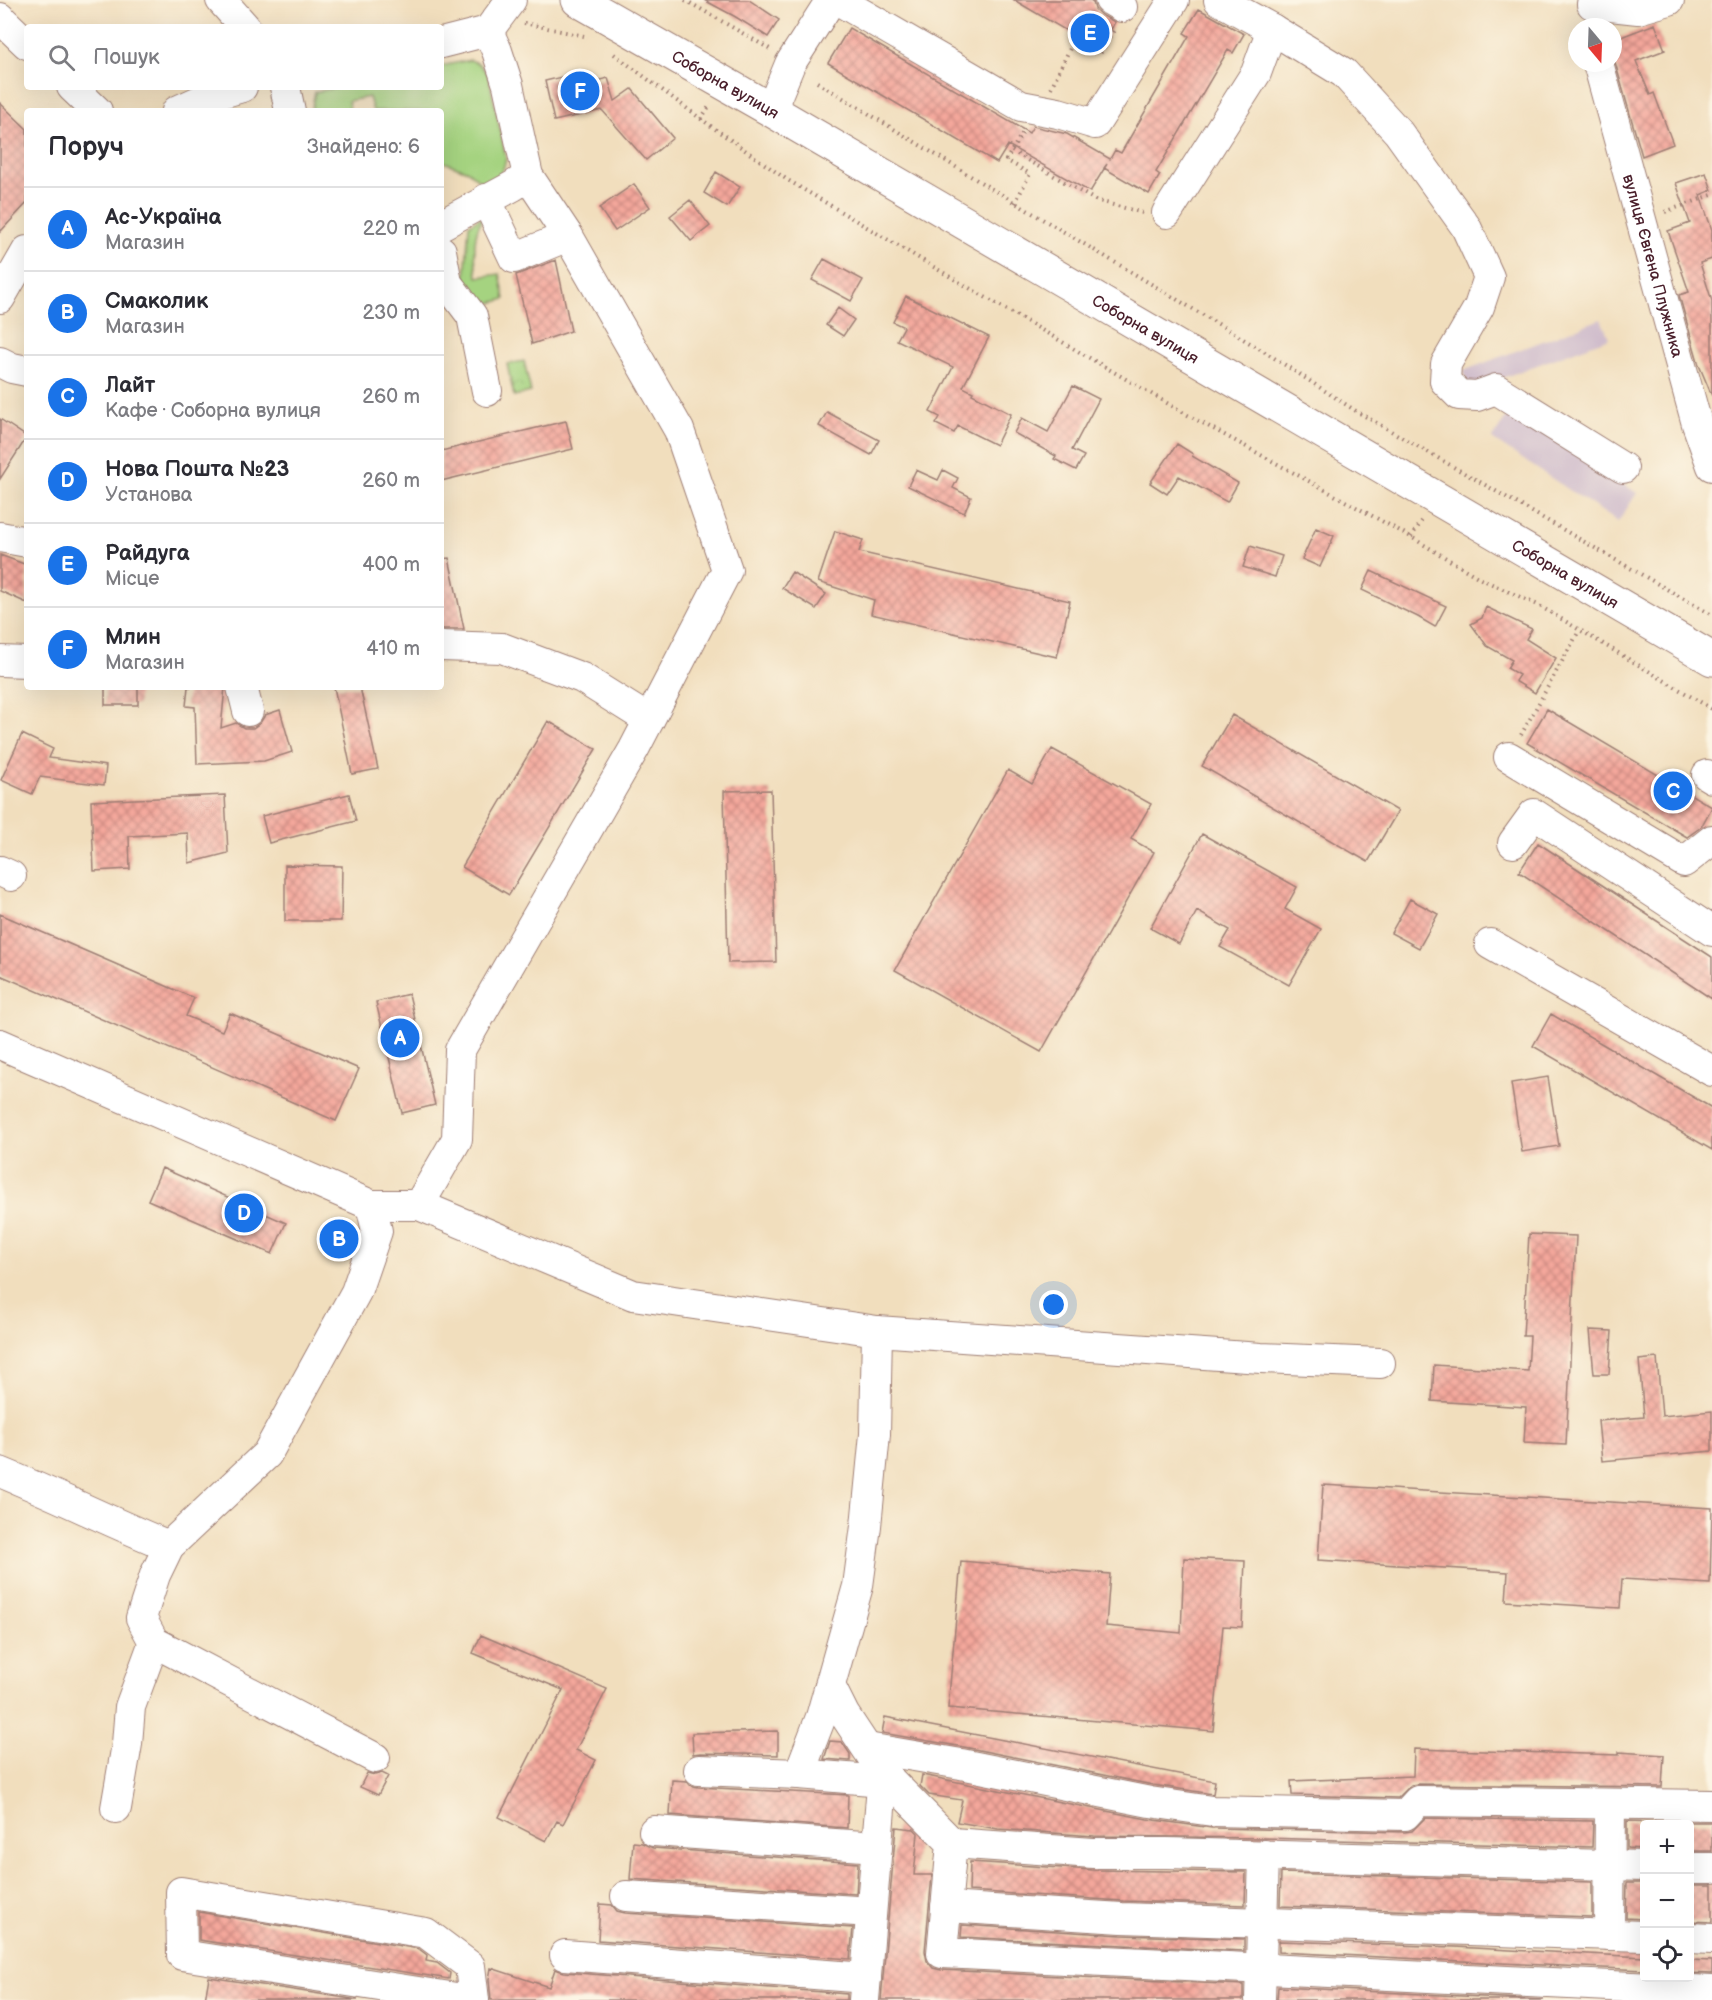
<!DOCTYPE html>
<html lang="uk">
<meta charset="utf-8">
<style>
:root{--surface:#fff;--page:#f2f2f3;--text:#2b2b33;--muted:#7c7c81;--line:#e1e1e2;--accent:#1a73e8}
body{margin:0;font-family:"Balsamiq Sans",sans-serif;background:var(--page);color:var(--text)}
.controls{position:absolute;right:18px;bottom:18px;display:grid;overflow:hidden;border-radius:6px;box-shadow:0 6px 24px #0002}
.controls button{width:54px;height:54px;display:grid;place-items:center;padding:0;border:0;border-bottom:2px solid var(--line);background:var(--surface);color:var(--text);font:30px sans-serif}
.compass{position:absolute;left:1568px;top:18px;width:54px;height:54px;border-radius:50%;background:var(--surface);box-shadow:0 6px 24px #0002;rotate:161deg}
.you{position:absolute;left:1054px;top:1305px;width:21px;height:21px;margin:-15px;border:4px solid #fff;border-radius:50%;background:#1a73e8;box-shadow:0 0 0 9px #1a73e833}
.badge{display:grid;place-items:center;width:39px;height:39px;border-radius:50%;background:var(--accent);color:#fff;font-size:20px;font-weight:700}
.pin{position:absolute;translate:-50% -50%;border:3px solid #fff;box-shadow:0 2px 6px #0006}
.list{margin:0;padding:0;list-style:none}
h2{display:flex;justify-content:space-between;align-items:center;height:78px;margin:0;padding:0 24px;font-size:26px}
h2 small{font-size:20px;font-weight:400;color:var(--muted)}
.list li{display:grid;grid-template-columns:39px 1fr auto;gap:18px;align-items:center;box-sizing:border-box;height:84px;padding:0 24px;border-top:2px solid var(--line)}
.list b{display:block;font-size:22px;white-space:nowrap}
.list p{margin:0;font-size:20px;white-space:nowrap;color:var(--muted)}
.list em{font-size:20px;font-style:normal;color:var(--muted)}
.icon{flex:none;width:33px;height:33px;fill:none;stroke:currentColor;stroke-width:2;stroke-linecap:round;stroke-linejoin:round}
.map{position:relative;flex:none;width:1712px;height:2000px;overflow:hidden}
.search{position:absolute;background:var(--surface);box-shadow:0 6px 24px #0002;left:24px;top:24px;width:420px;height:66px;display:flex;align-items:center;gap:15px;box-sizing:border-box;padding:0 21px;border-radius:6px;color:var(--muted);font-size:22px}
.panel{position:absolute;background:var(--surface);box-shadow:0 6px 24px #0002;left:24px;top:108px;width:420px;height:582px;border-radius:6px}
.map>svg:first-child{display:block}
.industrial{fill:#d0bdcc}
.green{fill:#a5d380;stroke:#787956;stroke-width:1.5}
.park{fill:url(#park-crowns);stroke:#787956;stroke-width:1.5}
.building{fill:url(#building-cross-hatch)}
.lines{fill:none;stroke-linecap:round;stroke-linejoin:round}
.minor-casing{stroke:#9e7e74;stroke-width:32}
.major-casing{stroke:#9e7e74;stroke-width:35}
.path{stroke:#9e7e74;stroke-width:4;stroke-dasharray:1.5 4.5;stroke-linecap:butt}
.minor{stroke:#fff;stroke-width:30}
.major{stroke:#fff;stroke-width:33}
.labels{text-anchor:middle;stroke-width:4.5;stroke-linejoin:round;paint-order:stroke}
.street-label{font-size:16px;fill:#4a1f2b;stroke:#fcf5e5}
</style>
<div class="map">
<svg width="1712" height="2000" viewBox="0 0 1712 2000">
<defs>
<pattern id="park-crowns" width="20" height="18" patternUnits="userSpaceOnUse" patternTransform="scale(1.5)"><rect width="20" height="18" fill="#a5d380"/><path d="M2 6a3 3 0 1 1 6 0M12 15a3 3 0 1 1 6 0" fill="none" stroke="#90b56f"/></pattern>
<pattern id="building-cross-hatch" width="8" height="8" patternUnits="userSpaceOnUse" patternTransform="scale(1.5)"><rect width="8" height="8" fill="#f4a79b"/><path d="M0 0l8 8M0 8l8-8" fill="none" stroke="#c8877f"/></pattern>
</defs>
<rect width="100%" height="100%" fill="#fcf5e5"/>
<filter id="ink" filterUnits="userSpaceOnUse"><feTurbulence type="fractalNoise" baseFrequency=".0167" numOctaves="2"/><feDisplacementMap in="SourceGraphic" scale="12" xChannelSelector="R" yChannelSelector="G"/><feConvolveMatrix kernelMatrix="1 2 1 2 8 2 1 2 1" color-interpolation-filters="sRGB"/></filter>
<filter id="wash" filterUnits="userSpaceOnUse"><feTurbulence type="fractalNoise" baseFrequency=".008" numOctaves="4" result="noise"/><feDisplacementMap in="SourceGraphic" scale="24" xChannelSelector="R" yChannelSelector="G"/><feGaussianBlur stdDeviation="1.35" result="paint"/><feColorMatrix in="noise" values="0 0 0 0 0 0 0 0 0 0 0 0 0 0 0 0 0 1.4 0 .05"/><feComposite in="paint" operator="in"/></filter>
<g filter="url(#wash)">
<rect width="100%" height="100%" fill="#f1debd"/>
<path class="industrial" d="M1601,319L1609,338L1470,390L1463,371Z
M1511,410L1637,493L1618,522L1492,439Z"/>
<path class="green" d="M470,60L478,63L488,74L506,158C504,172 497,182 482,183L468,171L441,161V111H373L369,97L348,101L350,111H311L315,92L340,87H441V66Z
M484,215C471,237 475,253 477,277L500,274L505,299L484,305L464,292L469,225Z"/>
<path class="park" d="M524,361L531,392L514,396L507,364Z"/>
<g id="blocks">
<path class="building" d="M704,0H749L779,20L768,37L734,16Z
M1014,0H1090L1093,2L1095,9L1101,15L1115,22L1099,50Z
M1199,9L1244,34L1233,53L1228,50L1156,172L1160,175L1149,194L1104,168L1107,164L1090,192L1008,145L997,163L828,63L849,28L1029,133L1033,126L1067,134L1110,159L1115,150L1121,153L1189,36L1184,33Z
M1655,24L1665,50L1636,61L1650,95L1654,93L1673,144L1642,156L1613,55V40Z
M583,72L586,84L608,78L615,101L632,89L673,138L646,160L602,110L554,121L545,81Z
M0,103L27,129V203L0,232Z
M716,172L740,187L727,207L704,193Z
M1706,173L1712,190L1700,195L1712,230V259L1700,263L1712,301V396L1699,365L1679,295L1689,292L1668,231L1690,223L1676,183Z
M634,184L650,207L615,231L599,208Z
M690,200L710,226L691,241L670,216Z
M824,259L863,280L851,301L812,280Z
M556,260L571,331L532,344L516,275Z
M906,296L989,337L963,387L973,392L972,394L1011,414L996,445L958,426L954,433L936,424L940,417L930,412L953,367L897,340L904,327L893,322Z
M838,308L854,320L843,336L826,325Z
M1073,386L1099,399L1072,450L1084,456L1076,470L1054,459L1056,456L1014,433L1022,418L1048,432Z
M827,412L879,440L871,455L819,426Z
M0,419L27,437L0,479Z
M566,421L573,449L441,481V451Z
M1177,444L1193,454L1192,456L1238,483L1227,502L1179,476L1167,494L1150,483Z
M916,470L938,480L943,470L958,478L953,488L971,497L964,513L908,486Z
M1316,528L1334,536L1320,567L1302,559Z
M835,531L863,540L859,552L1070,601L1057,657L871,614L874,600L818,582Z
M1250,546L1282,556L1275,577L1243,567Z
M0,555L27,565V603L0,591Z
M449,558L464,629H441V559Z
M1371,571L1446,606L1435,627L1418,617L1362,590Z
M792,572L826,594L816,609L782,588Z
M1486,607L1532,629L1526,639L1556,658L1535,693L1515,681L1519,675L1507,668L1512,660L1487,646L1471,624L1482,618Z
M105,687H138V705H105Z
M188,687H225L221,728L236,723L244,728H253L260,723L265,715L280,710L292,752L264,761L197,764L195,707L186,706Z
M334,687H360L378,769L352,774Z
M1547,709L1712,807L1701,827L1687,837L1527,743Z
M1232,715L1398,811L1368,862L1202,766Z
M548,721L596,749L509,895L462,867Z
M22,734L53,749L49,758L106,766L104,785L40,777L32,794L1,780Z
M1052,749L1151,804L1131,839L1154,852L1041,1052L895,970L1008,770L1032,784Z
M771,790L776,962L728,963L724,791Z
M349,794L356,821L269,843L262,816Z
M225,795L228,853L189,863L188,833L129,836L130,869L94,871L91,801Z
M1202,834L1297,887L1285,909L1321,929L1289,985L1220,947L1230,930L1197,911L1179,944L1150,928Z
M1538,843L1712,957V999L1519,872Z
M285,865L342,866L341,921H285Z
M1410,899L1438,914L1419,948L1391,933Z
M0,914L194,998L186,1016L222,1031L230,1013L359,1069L336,1121L0,975Z
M409,994L435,1105L402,1113L376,1002Z
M1551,1014L1712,1108V1150L1533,1046Z
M1548,1077L1559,1146L1522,1152L1511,1083Z
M162,1168L286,1223L272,1254L148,1200Z
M1529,1234L1576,1236L1566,1445L1524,1443L1526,1407L1432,1401L1434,1365L1528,1371L1530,1336H1523Z
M1590,1330L1612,1331L1609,1374H1594Z
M1657,1358L1662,1416L1712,1411V1451L1602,1461L1598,1421L1644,1417L1639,1360Z
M1323,1485L1712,1508L1710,1584L1622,1579L1620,1608L1506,1601L1508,1572L1318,1560Z
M1184,1558L1245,1561L1242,1627L1223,1626L1213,1731L948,1708L961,1561L1110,1574L1106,1626L1181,1633Z
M481,1635L607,1689L576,1750L596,1760L563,1824L557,1821L546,1841L499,1817L563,1690L473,1653Z
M885,1717L1215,1781L1213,1794L1153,1785L964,1747L882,1733Z
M778,1731V1755L700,1753L693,1754L692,1733Z
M830,1741L842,1742L850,1754V1761L824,1759Z
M1414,1749L1619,1755V1752L1664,1755L1662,1787L1418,1784L1411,1785L1398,1798L1292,1795L1291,1781L1413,1776Z
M367,1773L375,1775L382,1773L388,1776L378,1795L360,1787Z
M922,1775L1147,1819L1212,1828L1405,1832L1412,1831L1425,1818L1593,1821L1592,1847L1264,1838L1094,1836L998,1829L957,1822L962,1800L929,1795L920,1786Z
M672,1780L687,1781L690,1785L698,1787L848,1795L847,1828L670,1815Z
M1627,1821L1660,1822L1659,1824H1644V1849L1627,1848Z
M1689,1822H1712V1851H1689Z
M896,1827L914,1829L918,1833L914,1875H932L925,1951L927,1961L933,1968L941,1970L1243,1985V2000H881Z
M633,1842L642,1843L653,1848L858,1863L856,1894L630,1879Z
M970,1862L1092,1870L1246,1872L1245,1905L1123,1901L969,1891Z
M1281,1873L1592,1882V1917L1280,1906Z
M1627,1883H1644V1919L1626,1918Z
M1689,1885H1712V1922L1689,1921Z
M600,1904L612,1905L617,1911L625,1913L853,1928L850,1959L598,1940Z
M199,1912L419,1949L427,1955L426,1961L437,1963L450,1973L449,1979L199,1940Z
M962,1925L1121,1935L1244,1939V1951L961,1937Z
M1279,1941L1455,1947L1644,1957V1970L1279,1952Z
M1689,1960L1712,1961V1974L1689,1973Z
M491,1968L549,1987L555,1969L564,1972L847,1994V2000H491L489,1979Z
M209,1977L358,2000H205Z
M1278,1987L1544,2000H1277Z"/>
</g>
</g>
<g filter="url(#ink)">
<use href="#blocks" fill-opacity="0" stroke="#9e7e74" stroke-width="1.5"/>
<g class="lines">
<g class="minor-casing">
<g id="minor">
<path d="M221,0L245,27"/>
<path d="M838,0L1021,106L1058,113L1095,124L1174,0"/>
<path d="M1110,0L1122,7"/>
<path d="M1219,0L1272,29L1344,73L1398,132L1466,227L1489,277L1479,307L1446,364L1445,381L1459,395L1477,396L1496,389L1623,468"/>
<path d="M1592,4L1638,9L1669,0"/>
<path d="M0,18L27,44"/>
<path d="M441,43L488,31L511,0"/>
<path id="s1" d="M1598,63L1697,424L1712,466"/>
<path d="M72,87L97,111"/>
<path d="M285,87L290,111"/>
<path d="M771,110L790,64L831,0"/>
<path d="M177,111L208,97L242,87"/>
<path d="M486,199L514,258L568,236"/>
<path d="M1167,213L1256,73L1272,29"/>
<path d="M441,225L513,186L528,176"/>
<path d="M441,251L447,283L472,316L487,391"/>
<path d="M0,298L27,251"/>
<path d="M0,362L12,368L27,371"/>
<path d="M0,537L27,542"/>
<path d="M441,646L502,648L582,678L649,720"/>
<path d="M0,661L27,662"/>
<path d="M242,687L248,711"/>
<path d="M1509,757L1684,862L1712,840"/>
<path d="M1707,775L1712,778"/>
<path d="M1513,843L1534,814L1712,931"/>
<path d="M0,871L11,876"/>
<path d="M1490,944L1712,1071"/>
<path d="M0,1044L371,1205H419L633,1295L877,1331L1261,1358L1380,1363"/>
<path d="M371,1205L377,1231L356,1292L267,1454L169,1546L155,1575L141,1618L154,1642L375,1758"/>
<path d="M419,1205L457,1139L460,1050L634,749L727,570L679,430L568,236L528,176L508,85L497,51L488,31"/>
<path d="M0,1472C57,1495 112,1523 169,1546"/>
<path d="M830,1686L844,1714L883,1773L864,2000"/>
<path d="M867,1748L961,1764L1150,1802L1212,1811L1405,1815L1418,1801L1712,1805"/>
<path d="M699,1770L799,1774L883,1781"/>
<path d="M883,1773L952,1843L942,1953L1712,1991"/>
<path d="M799,1774L821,1717L858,1586L866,1526L875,1434L877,1331"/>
<path d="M116,1808L127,1744L130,1707L154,1642"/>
<path d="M654,1831L877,1847"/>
<path d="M952,1843L1093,1853H1167L1644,1866"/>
<path d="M1690,1868H1712"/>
<path d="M626,1896L871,1912"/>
<path d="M946,1907L1122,1918L1644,1936"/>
<path d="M1609,1935L1610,1804"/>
<path d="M1690,1938L1712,1939"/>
<path d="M565,1955L866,1978"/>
<path d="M469,2000L182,1955L181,1892L426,1933L470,1966L474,2000"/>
<path d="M1260,2000L1264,1855"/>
</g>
</g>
<g class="major-casing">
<g id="major">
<path id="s2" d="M578,0L771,110L1712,659"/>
</g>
</g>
<path class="path" d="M685,0L770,49
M524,23L584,36
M614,54L701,119L786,179L959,282L1186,414L1411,537L1481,579L1538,605L1712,709
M817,82L977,180L1265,352L1356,411L1712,615
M1051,88L1074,40L1100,54L1114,30
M701,119L710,105
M1012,151L1095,200L1143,213
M1015,203L1030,174L1006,160L1023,132
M1665,212L1712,195
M1411,537L1422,521
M1521,735L1579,631"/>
<use href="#minor" class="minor"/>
<use href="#major" class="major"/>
</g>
</g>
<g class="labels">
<g class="street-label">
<text dy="6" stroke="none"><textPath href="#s2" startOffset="170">Соборна вулиця</textPath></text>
<text dy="6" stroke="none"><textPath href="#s1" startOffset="210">вулиця Євгена Плужника</textPath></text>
<text dy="6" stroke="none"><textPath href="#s2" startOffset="656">Соборна вулиця</textPath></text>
<text dy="6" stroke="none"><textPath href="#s2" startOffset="1142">Соборна вулиця</textPath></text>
</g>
</g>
</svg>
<div class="controls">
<button>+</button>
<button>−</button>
<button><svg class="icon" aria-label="locate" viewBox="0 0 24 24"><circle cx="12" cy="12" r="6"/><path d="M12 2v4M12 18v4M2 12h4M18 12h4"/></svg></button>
</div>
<svg class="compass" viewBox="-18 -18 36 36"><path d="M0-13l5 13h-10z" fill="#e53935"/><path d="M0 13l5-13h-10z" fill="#7c7c81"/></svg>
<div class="you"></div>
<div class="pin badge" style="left:400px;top:1038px">A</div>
<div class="pin badge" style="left:339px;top:1239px">B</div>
<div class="pin badge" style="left:1673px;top:791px">C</div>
<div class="pin badge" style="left:244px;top:1213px">D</div>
<div class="pin badge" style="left:1090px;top:33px">E</div>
<div class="pin badge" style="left:580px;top:91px">F</div>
<div class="search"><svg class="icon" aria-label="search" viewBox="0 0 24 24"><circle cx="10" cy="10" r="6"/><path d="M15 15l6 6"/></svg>Пошук</div>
<section class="panel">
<h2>Поруч<small>Знайдено: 6</small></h2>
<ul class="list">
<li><span class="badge">A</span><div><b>Ас-Україна</b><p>Магазин</p></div><em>220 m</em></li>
<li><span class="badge">B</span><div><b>Смаколик</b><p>Магазин</p></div><em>230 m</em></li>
<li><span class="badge">C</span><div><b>Лайт</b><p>Кафе · Соборна вулиця</p></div><em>260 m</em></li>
<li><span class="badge">D</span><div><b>Нова Пошта №23</b><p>Установа</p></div><em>260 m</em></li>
<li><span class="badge">E</span><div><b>Райдуга</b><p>Місце</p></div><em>400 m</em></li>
<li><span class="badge">F</span><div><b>Млин</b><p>Магазин</p></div><em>410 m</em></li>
</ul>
</section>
</div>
